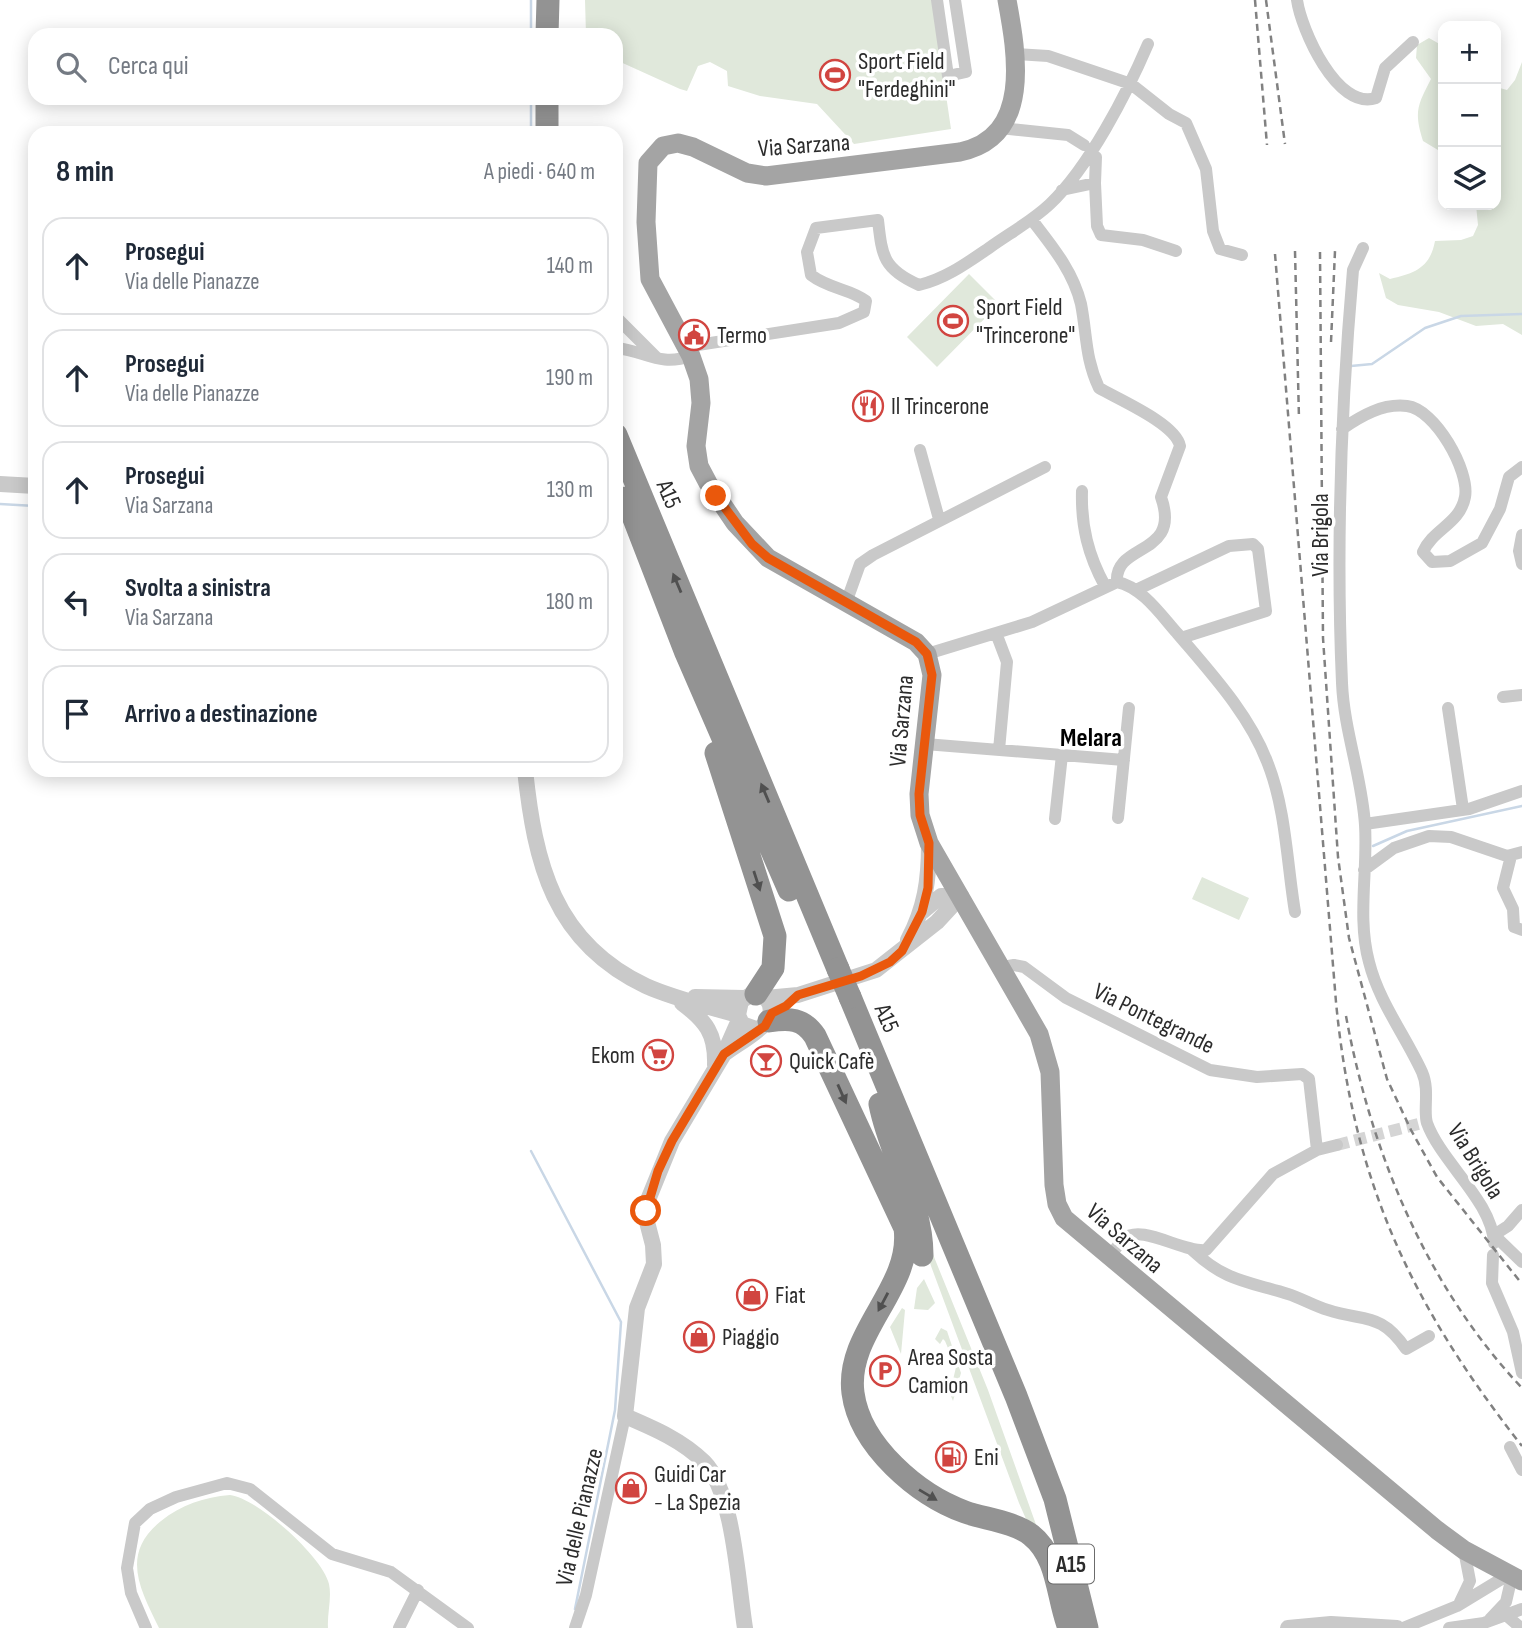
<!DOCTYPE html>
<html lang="it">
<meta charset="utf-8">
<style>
:root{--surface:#fff;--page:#f6f6f7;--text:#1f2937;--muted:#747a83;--line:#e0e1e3}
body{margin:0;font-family:"Sofia Sans Condensed",sans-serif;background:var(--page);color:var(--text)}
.controls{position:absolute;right:21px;top:21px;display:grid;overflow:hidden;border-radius:14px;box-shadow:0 4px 18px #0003}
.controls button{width:63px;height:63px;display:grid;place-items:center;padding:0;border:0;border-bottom:2px solid var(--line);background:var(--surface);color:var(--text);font:35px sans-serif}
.stop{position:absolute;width:21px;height:21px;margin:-16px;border:5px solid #ea580c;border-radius:50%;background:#fff}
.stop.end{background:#ea580c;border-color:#fff;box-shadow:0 2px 7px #0008}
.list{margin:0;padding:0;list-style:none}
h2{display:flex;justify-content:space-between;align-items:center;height:91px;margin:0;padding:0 28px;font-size:30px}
h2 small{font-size:23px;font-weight:400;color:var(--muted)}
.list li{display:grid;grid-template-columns:46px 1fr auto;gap:21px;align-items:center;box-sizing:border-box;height:98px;margin:0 14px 14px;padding:0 14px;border:2px solid var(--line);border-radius:21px}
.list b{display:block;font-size:26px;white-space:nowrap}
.list p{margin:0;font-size:23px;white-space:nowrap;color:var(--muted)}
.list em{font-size:23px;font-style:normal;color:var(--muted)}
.icon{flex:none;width:38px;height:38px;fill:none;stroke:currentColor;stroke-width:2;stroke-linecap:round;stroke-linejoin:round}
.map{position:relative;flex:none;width:1522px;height:1628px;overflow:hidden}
.search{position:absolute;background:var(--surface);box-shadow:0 4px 18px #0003;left:28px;top:28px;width:595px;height:77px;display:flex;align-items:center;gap:18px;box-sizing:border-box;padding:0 24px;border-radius:21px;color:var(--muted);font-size:26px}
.panel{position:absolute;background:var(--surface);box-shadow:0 4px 18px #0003;left:28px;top:126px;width:595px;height:651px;border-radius:21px}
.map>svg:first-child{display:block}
.green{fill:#e0e8db}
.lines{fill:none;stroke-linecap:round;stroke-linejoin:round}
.stream{stroke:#c9d7e6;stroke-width:2.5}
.minor-tunnel{stroke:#d5d5d5;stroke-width:12;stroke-dasharray:12 6;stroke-linecap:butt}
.minor{stroke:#c9c9c9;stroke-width:12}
.tertiary{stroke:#c9c9c9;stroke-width:16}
.primary{stroke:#a4a4a4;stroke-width:19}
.motorway{stroke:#939393;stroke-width:23}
.rail{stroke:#818181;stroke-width:2.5;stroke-dasharray:7 5;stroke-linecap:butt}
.motorway-bridge{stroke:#939393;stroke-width:23}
.oneway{fill:#505050}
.route{stroke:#ea580c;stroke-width:9}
.labels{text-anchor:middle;stroke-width:7;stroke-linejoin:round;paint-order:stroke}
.shield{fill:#fff;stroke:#6b6b6b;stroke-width:2}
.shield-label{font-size:23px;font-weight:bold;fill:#2c2c2c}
.poi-label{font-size:24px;fill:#2c2c2c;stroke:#fff;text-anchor:start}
.street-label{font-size:24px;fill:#2c2c2c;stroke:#fff}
.neighbourhood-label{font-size:26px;font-weight:bold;fill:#000;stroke:#fff}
</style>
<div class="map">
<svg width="1522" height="1628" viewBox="0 0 1522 1628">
<rect width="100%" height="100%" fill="#fff"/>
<path class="green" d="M585,0H932L951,129L854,144L817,104L760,96L728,86L727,71L710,62L698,66L687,91L680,89L616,60V35H586Z
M1429,38L1443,46V153L1423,141C1414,112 1417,106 1431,79L1416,58L1417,45Z
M1522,62V335L1503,324L1476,326L1439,312L1398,305L1386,298L1379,273L1390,279C1415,273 1430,268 1435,241L1461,240L1473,236L1478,225L1476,205H1496V87L1507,90L1515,80Z
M969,274L999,304L937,367L907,337Z
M1202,877L1249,898L1239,920L1192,899Z
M930,1247L988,1390L1039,1533L1026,1519L1019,1503L931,1266L926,1249Z
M924,1279L935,1303L928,1310L914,1309L917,1288Z
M902,1308L905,1310L901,1354L890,1327Z
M941,1328L947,1331L961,1373L953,1401L945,1381L953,1380L956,1367L945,1341L943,1339L940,1344L935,1339Z
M230,1495C257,1498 323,1557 329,1584C332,1598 327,1614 328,1628H159C140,1589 120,1554 161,1521C181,1505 204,1497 230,1495Z"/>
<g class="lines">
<path class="stream" d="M531,35V0
M531,98V133
M1351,366L1372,364L1425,328L1461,316L1522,314
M0,504L35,506
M1373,846L1407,831L1522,806
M531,1151L621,1322L615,1410L575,1609"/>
<path class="minor-tunnel" d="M1337,1145L1426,1122"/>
<path class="minor" d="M937,0L948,76L966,72L955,0
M1297,0C1301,29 1337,111 1376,98L1385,68L1413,42
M1015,54L1048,56L1131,84L1169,114L1186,123L1206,169L1213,231L1220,249L1242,255
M1000,128L1068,135L1084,145
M1095,183L1096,157
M1062,190L1095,183L1097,226L1101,235L1143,240L1176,251
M1032,220C1052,246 1073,271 1081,304C1087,335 1085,358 1099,388C1120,400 1176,424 1180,446L1161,497C1182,557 1114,542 1117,582C1142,587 1161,615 1177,633C1211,673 1250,715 1268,764C1286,810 1287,864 1295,912
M1363,248L1353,270C1341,407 1336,546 1342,683C1344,731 1362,777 1365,825C1368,870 1357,918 1369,962C1379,1002 1405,1035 1422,1072C1430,1090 1423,1110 1427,1123C1441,1162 1492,1201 1494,1243
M616,317L657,358
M685,347L839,323L864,312L866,301C851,289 829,289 811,275L807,252L816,228L878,220C882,256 883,269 919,285C945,279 967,263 989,248C1010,233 1032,221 1050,204C1089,167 1127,93 1148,44
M616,348C646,351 659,367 691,356
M1342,429C1361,416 1383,403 1407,406C1435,409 1470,471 1465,497C1460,524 1433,529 1423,552L1432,562L1450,561L1482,543L1500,509L1509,477L1522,467
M920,450L939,519
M1082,491C1081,526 1088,555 1105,586
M1522,535L1519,551L1522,564
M1136,590L1229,546L1253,544L1258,549L1266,611L1181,638
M846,603L860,564L873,555L1045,467
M996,633L1007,662L999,750
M927,654L1032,622L1117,582
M1503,697L1522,695
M1448,708L1463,809
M925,744L1124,760
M1118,818L1129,708
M1055,819L1062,755
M1365,824L1469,809L1522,791
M1507,856L1510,860L1503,888L1513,909L1514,927L1522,930
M1364,870L1394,848L1429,836L1451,837L1507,856L1522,852
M1003,967L1014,965L1024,967L1066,998L1210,1070L1257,1077L1302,1074L1309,1079L1317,1150
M1522,1210L1508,1226L1494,1235L1522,1262
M1192,1250C1225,1281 1246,1281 1288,1294C1301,1298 1314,1306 1328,1310C1365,1322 1381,1312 1406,1349L1429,1336
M1493,1255L1492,1283L1513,1332L1522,1373
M1110,1257C1114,1251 1118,1244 1124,1239C1141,1223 1183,1253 1206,1250L1273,1174L1317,1150L1337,1145
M1510,1447L1522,1470
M1460,1602L1470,1581L1464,1550
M1507,1616L1521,1628
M1490,1619L1506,1602L1512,1576
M146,1628L131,1593L127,1568L135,1523L150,1509L176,1497L227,1483L250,1489L332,1554L391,1572L468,1628
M399,1628L418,1590
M575,1628L586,1595L625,1416
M1403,1628L1457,1606L1508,1575
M1449,1628L1484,1623L1522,1609"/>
<path class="tertiary" d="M0,484L35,486
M525,770C535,863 553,942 646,986C675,999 707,1006 738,1015
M922,912L941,896H961
M908,940C925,908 929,880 929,844
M695,997L744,998
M766,998L798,995L876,970L937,922L961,896
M682,1003C706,1021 716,1034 715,1065
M739,1020L724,1054L672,1141L648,1200L647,1222L653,1245L654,1264L637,1308L625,1416C653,1428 682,1440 704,1462C734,1492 738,1585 745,1628
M724,1054C741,1040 785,1022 766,998L752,994L741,1001L738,1015L742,1024L756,1029
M1288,1628L1331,1624L1397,1628"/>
<path class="primary" d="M1007,0C1017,54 1032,137 960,152L766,176L747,173L693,147L678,143L663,146L648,163L646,222L650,279L691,356L699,379L701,403L696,446L699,466L708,483L735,523L768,558L916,642L927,654L932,675L919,794L920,815L929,843L1039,1034L1050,1072L1054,1185L1057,1204L1064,1218L1437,1530L1464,1550L1522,1581"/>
<path class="motorway" d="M547,35L548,0
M547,133V98
M616,435L838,969
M626,498L686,653L789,890
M716,753L775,936L773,968L756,994
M850,997L1016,1396L1055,1499L1087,1628
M769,1021C789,1018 803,1018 815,1036L905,1228C913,1288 845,1332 853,1393C860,1446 918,1495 965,1512C985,1519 1014,1522 1031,1535C1059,1557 1057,1598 1069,1628
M880,1104C890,1156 922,1202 922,1255"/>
<path class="rail" d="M1255,0L1267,145
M1266,0L1285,144
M1295,251L1299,419
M1320,252L1323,638L1338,857L1349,938L1387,1079L1411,1130L1437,1177L1522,1284
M1275,254L1336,1002C1353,1181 1411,1305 1522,1446
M1331,342L1335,251
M1346,1016C1371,1152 1426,1286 1522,1388"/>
<path class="motorway-bridge" d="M838,969L850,997"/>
</g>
<defs><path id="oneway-solid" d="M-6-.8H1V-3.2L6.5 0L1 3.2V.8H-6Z" transform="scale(1.75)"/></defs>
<g class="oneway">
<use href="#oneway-solid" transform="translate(677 583) rotate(-113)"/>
<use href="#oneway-solid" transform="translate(765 793) rotate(-113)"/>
<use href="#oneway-solid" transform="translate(757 881) rotate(72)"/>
<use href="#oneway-solid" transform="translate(842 1094) rotate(66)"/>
<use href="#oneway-solid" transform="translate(883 1302) rotate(118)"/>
<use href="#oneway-solid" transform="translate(928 1495) rotate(31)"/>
</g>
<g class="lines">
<path class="route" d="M646,1211L658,1171L672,1141L724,1054L765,1026L772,1013L786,1006L798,995L861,976L890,962L902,951L922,912L928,888L929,843L920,815L919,794L932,675L927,654L916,642L768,558L752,544L716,496"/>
</g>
<defs>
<g id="stadium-ring" transform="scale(1.575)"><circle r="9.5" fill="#fff" stroke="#d14540" stroke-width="1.5"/><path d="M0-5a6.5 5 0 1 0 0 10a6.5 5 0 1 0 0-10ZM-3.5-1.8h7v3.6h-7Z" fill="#d14540"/></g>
<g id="civic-ring" transform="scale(1.575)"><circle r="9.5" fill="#fff" stroke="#d14540" stroke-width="1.5"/><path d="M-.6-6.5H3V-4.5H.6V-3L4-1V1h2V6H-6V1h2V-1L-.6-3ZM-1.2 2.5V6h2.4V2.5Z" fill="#d14540"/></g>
<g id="restaurant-ring" transform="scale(1.575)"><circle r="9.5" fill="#fff" stroke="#d14540" stroke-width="1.5"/><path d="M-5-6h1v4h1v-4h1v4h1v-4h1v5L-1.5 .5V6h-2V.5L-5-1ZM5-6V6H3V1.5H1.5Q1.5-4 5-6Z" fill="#d14540"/></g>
<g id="supermarket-ring" transform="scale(1.575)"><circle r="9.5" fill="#fff" stroke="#d14540" stroke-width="1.5"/><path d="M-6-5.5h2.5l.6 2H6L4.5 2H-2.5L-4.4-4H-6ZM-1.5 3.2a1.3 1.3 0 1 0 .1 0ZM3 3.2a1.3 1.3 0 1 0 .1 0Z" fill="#d14540"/></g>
<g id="bar-ring" transform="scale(1.575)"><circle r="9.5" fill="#fff" stroke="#d14540" stroke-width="1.5"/><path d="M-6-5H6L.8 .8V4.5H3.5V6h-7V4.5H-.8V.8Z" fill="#d14540"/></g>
<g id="shop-ring" transform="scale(1.575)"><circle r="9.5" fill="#fff" stroke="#d14540" stroke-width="1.5"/><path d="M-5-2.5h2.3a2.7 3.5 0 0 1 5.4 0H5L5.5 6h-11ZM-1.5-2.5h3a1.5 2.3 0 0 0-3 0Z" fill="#d14540"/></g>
<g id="parking-ring" transform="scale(1.575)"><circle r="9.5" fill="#fff" stroke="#d14540" stroke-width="1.5"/><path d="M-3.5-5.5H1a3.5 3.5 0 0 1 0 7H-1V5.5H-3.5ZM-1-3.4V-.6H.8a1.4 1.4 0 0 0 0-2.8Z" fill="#d14540"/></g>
<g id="fuel-ring" transform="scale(1.575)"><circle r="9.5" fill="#fff" stroke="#d14540" stroke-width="1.5"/><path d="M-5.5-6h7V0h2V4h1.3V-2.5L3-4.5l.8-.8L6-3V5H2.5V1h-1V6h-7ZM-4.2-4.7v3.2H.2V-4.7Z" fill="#d14540"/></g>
</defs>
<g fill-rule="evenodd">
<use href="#stadium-ring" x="835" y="75"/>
<use href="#stadium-ring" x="953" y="321"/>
<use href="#civic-ring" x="694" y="335"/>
<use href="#restaurant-ring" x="868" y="406"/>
<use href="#supermarket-ring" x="658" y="1055"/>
<use href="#bar-ring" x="766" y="1061"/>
<use href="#shop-ring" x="752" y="1295"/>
<use href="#shop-ring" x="699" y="1337"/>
<use href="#parking-ring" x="885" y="1371"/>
<use href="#fuel-ring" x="951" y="1457"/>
<use href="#shop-ring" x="631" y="1488"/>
</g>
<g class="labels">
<rect class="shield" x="1048" y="1544.5" width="46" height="39" rx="5"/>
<g class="shield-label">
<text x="1071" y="1572">A15</text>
</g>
<g class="poi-label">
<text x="858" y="69">Sport Field<tspan x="858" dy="28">"Ferdeghini"</tspan></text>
<text x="976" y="315">Sport Field<tspan x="976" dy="28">"Trincerone"</tspan></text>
<text x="717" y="343">Termo</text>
<text x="891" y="414">Il Trincerone</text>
<text x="635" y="1063" text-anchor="end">Ekom</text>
<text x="789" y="1069">Quick Cafè</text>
<text x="775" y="1303">Fiat</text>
<text x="722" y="1345">Piaggio</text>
<text x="908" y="1365">Area Sosta<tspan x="908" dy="28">Camion</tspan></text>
<text x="974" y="1465">Eni</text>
<text x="654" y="1482">Guidi Car<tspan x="654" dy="28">- La Spezia</tspan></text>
</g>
<g class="street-label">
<text transform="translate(804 145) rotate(-4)" y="8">Via Sarzana</text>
<text transform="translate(669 494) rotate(67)" y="8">A15</text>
<text transform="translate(1320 535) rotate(-90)" y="8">Via Brigola</text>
<text transform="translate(901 721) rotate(-85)" y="8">Via Sarzana</text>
<text transform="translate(887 1018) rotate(67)" y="8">A15</text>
<text transform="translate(1154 1018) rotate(26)" y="8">Via Pontegrande</text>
<text transform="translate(1476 1161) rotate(58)" y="8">Via Brigola</text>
<text transform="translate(1125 1238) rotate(41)" y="8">Via Sarzana</text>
<text transform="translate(579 1517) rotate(-77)" y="8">Via delle Pianazze</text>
</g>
<g class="neighbourhood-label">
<text x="1091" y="746">Melara</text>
</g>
</g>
</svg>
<div class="controls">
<button>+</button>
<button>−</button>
<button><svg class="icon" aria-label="layers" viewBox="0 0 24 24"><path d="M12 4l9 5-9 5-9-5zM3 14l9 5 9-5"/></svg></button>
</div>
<div class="stop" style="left:646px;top:1211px"></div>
<div class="stop end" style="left:716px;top:496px"></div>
<div class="search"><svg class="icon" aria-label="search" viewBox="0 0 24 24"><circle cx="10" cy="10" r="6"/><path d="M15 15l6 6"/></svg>Cerca qui</div>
<section class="panel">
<h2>8 min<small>A piedi · 640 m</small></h2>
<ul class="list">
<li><svg class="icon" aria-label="ahead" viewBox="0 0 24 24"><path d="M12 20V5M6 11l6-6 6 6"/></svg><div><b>Prosegui</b><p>Via delle Pianazze</p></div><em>140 m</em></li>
<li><svg class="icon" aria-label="ahead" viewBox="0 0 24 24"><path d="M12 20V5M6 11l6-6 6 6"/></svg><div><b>Prosegui</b><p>Via delle Pianazze</p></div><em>190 m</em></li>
<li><svg class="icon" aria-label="ahead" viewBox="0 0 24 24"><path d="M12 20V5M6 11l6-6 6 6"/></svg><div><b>Prosegui</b><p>Via Sarzana</p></div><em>130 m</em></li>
<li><svg class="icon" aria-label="left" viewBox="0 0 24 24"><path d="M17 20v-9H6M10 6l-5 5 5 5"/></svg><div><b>Svolta a sinistra</b><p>Via Sarzana</p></div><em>180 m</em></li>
<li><svg class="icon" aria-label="arrive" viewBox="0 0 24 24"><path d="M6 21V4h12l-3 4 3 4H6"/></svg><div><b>Arrivo a destinazione</b></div></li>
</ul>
</section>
</div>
